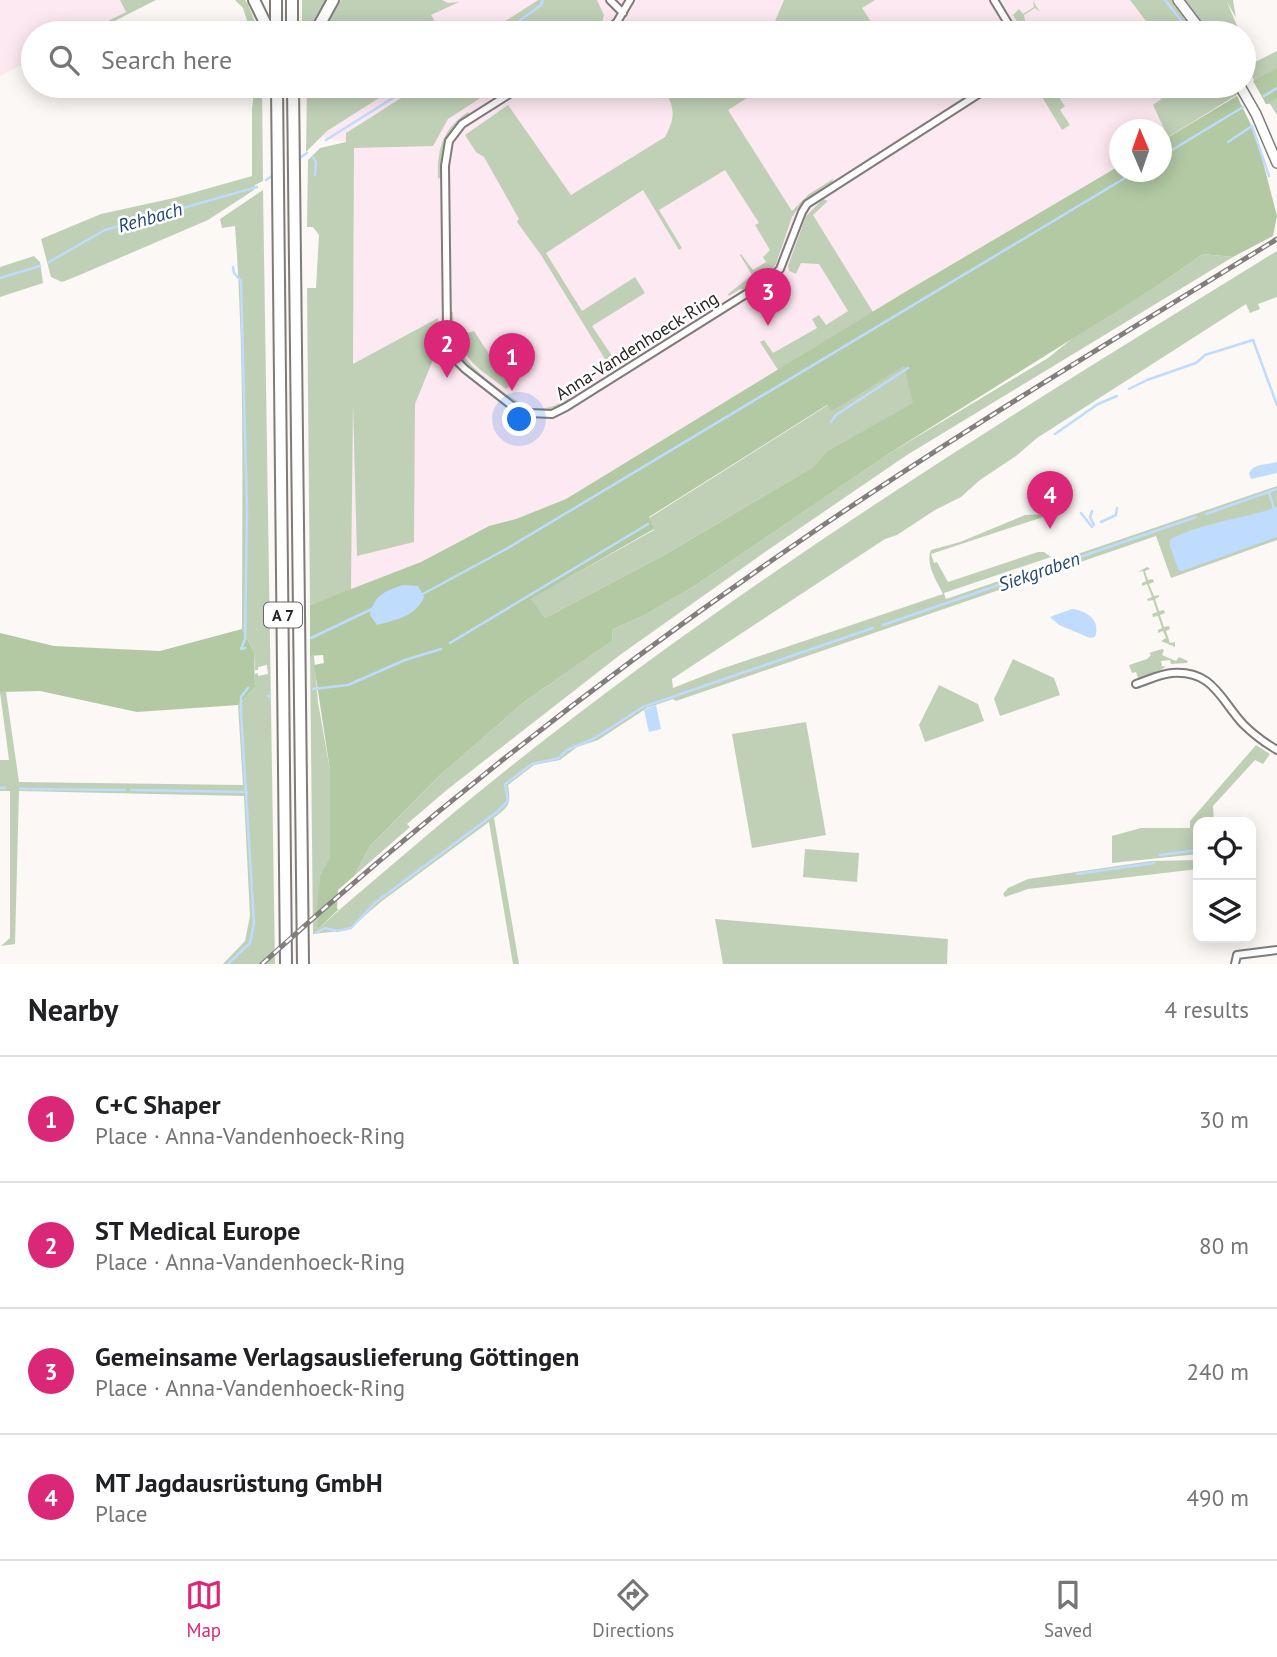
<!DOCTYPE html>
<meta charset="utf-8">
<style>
:root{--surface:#fff;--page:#f6f6f6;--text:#202124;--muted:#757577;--line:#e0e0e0;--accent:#db2777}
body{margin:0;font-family:"PT Sans",sans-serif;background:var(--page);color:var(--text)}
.controls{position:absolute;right:21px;bottom:21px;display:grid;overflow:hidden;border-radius:14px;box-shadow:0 4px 18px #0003}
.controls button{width:63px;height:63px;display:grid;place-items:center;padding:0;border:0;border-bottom:2px solid var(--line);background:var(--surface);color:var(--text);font:35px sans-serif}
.compass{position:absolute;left:1109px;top:119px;width:63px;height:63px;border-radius:50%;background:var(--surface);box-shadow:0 4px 18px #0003;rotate:358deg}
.you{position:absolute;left:520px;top:420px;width:24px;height:24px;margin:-18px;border:5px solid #fff;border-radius:50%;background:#1a73e8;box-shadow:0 0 0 10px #1a73e833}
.badge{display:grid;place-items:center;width:46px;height:46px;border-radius:50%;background:var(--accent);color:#fff;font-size:23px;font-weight:700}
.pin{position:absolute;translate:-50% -58px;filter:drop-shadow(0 2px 4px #0008)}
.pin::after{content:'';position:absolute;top:37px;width:24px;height:21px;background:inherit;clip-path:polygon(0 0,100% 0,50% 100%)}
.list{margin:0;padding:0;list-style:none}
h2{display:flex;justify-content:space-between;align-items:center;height:91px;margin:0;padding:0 28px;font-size:30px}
h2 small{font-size:23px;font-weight:400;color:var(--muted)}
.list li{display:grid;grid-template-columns:46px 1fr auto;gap:21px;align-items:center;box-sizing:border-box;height:126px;padding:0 28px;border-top:2px solid var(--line)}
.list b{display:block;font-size:26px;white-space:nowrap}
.list p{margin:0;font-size:23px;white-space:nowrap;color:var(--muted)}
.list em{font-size:23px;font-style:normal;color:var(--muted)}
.icon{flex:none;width:38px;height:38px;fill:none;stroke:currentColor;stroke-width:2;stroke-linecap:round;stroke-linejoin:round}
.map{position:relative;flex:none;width:1277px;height:964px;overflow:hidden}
.search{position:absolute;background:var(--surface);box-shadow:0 4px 18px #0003;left:21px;right:21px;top:21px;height:77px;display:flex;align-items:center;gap:18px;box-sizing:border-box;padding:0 24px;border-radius:38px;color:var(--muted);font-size:26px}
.sheet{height:595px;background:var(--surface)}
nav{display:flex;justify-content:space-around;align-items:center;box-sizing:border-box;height:98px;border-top:2px solid var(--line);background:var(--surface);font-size:19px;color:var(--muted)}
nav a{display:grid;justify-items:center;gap:4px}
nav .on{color:var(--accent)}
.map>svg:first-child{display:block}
.commercial{fill:#fde9f1}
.green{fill:#c0d0b7}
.forest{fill:#b2c9a4;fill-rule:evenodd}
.water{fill:#bfdbfe}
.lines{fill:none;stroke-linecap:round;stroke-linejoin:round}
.stream{stroke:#bfdbfe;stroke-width:2.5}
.street-casing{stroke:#7f7b79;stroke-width:10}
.secondary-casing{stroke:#7f7b79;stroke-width:12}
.highway-casing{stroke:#7f7b79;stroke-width:14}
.street{stroke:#fff;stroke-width:6}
.secondary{stroke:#fff;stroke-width:9}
.highway{stroke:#fff;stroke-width:10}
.rail-casing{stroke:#817e7c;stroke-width:5}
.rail{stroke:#fff;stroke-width:2.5;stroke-dasharray:8;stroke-linecap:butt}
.labels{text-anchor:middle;stroke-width:5;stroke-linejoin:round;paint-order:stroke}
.shield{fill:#fff;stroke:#676665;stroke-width:2}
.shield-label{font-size:16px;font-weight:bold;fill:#262423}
.street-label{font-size:18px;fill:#262423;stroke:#fff}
.water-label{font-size:19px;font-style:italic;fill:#214672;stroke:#fff}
</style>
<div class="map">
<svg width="1277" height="964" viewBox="0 0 1277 964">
<rect width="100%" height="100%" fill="#fcf8f5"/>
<path class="commercial" d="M0,0H120L126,12L84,33H33V59L0,76Z
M364,0H1173L1198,33H337Z
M322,86H1235L1214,111L1162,141V130H1120L1119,166L905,292L566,499L516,519L489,526L421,562L351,590L354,148L347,142L321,137Z"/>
<path class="green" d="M120,0H156L91,33H84L126,12Z
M235,0H245L248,4L259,33H251L243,8Z
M302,0H331L312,33H302Z
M341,0H442L448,3L459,2L431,15L442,33H319L329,15Z
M538,0H597L604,15L602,23L584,33H487Z
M784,0H875L862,8L872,23L856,33H770Z
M1130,0H1173L1198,33H1155Z
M1184,0H1233L1236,18L1227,2L1240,33H1208Z
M1033,1L1040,12L1035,8L1024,15L1025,21L1033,30L1032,33H1024L1013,15L1019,9L1023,14L1034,7Z
M1277,51V115L1270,104H1266L1252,76L1255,62Z
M255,86H262L263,181L255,185L254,190L208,220L75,277L62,282L51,277L41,239L101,214L174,198L252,176V108Z
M307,86H398L327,131L306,152Z
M420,86H499L448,119L433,146L354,148L353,364L438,318L435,355L415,404L414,542L357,556L353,404L351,590L310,605L307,288H316L319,235L313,227H307L308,160L320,148L346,142V133Z
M662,86H766L728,110L792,211L809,194L833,179L832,183L799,207L792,217L776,264L769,274L746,290L740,289L729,296L728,294L752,275L740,255L741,254L753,270L766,262L763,257L770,250L755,225L759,223L725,170L659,210L682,248L679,250L643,190L546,253L582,311L635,277L645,293L592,326L612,356L653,331H656L661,339L614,369L608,364L541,255L517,222L519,219L484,157L476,152L465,135L508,105L571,195L665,137C677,115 674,106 662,86Z
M1033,86H1036L1046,97L1058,96L1065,106L1060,110L1070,125L1062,130L1036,87Z
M1174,86H1235L1240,93L1168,137L1153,105L1175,89Z
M468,112L469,114C446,130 440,150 441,177L438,179C437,150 442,129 468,112Z
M263,190L275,964H223L245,941L250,916L244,796L19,791L15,944L1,946L10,938V791H0V760H9L0,692H6L19,782L243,785L238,705L255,687V674L258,673V676L268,674L267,665L258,667V670H255L254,652L242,629C242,495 245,360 235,226L222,228L220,219Z
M823,199L828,201L813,215L873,312L778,370L760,342L764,340L773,353L817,328L812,319L819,315L826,325L848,311L819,264L801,263L796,274L789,271L788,266L806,216Z
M1277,251V297L1258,304L1260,309L1250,313L1246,304L1037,438L1016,456L980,480L961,497L935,510L897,535L885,539L672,679L673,688L721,669L943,594C937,581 925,565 931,550L960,542L1025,515L1052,514L931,554L934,563L937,562L948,582L1038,552H1044L1051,557L944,593L946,599L1277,486V540L1171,578L1156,536L676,701L673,699L647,708L598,740L577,747L560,760L534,765L508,785C511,805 510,805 494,818L519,964H513L489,822L382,901L348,930L313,934L310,656H314L318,702L330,770V859L320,875L318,929C353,897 390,867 426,836C689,613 986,430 1277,251Z
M1203,254L1233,257L907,455L765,552L620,655L448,789L407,824L410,827L354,876L370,846L438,777L524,702L612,641L613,629L645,615L696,585L890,453L1048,358L1083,330L1163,282Z
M34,256L40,262L43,283L0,297V267Z
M450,312H453C454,322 452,334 456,344C462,363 515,405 534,408C548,410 559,404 570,398L569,401C560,406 550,411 538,411C517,410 465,369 456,350C450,339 451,324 450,312Z
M474,331L510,386L506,389C487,374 462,361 458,335Z
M904,365L914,403L827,451L813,467L666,554L545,618L530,599L654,530L649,518L828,405L832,410Z
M1147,567L1150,569L1145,571L1148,580L1153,579L1154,582L1149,584L1154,596L1159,595V597L1155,599L1159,611L1164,610L1165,613L1160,615L1164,627L1169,626L1170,629L1166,631L1170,643L1175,642V647L1161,641L1166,638L1163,631L1158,633V630L1162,628L1158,616L1153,617L1152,614L1157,612L1153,600L1148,601L1147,599L1152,597L1147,584L1142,586V583L1146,581L1143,571L1138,572Z
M1162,649L1164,650L1162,655L1176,661L1179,657L1188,661L1187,663L1171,664L1170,660L1161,661L1162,666L1166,667L1139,681L1136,672L1132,673L1129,665L1147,659L1151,655L1149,653Z
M1013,659L1054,678L1060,695L1000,716L994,699Z
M939,685L978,704L984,721L925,742L919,725Z
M806,722L826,835L752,848L732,734Z
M1256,745L1270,754L1263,764L1255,760L1213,806L1214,822H1198V854L1112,863V836L1141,828H1190V821Z
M805,849L859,853L857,882L803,877Z
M1198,860V869L1028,889L1005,897L1003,894L1008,888L1028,879L1151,861Z
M715,919L948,939L947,964H723Z"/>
<path class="forest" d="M1277,68V98L1266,104L1253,81Z
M1237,96L1256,135L1277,216L1273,236L1233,257L1203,254L1163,282L890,453L696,585L645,615L613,629L612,641L524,702L438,777L370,846L354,876L338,890L337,909H339L318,929L317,908L320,875L330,858V770L314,665L324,663L323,655L310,656V605L421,562L489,526L516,519L566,499L905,292L1119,166L1120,172H1162V141ZM904,366L913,403L827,451L813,467L666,554L545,618L531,599L654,529L649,517L827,405L832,411Z
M242,629L254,652L255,687L238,705L137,712L40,691L0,692V633L54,646L160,651Z"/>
<path class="water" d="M1277,462V473L1251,479L1249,473C1254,463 1267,465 1277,462Z
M1277,507V537L1182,571L1178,569L1169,543L1171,539C1203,522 1243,519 1277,507Z
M403,585L418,586L424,597C416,616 396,620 377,625L370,615C374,595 385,591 403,585Z
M1072,609C1087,611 1101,620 1095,637L1090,638L1059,625L1050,617Z
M656,705L661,729L649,732L644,710Z"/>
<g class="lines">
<path class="stream" d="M1165,0L1191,33
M503,33L541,5L543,0
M1230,86L1232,87
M1264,96L1277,88
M326,140L412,86
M1228,142L1252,126L1269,176
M1162,156L1243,107
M313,157L316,162L315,175
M298,159L307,153
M266,180L275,174
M49,262L105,230L257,187
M233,267L234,273L241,281L247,510L245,639L241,649L245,648
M0,278L40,266
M1129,389L1147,380L1196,363L1205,355L1253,340L1277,405
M831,422L836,415L908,368
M1055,434L1098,404L1117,396
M1269,492L1274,509
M1092,511L1090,517L1094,525
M1081,513L1092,527
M1206,514L1277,489
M1101,522L1116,515L1117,508
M421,595L508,548L1135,172
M883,625L1196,517
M311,638L374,608
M450,643L648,524
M313,689L348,685L405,660L441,649
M268,696H270
M0,788H5
M20,789L125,790
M131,790L247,792
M1160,855L1198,850
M1077,874L1154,863
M316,933L325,928L337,931L351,928L376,902L497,812L508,801L505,784L532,764L559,758L567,750L595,738L643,707L873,628
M228,964L250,943L254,923L241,713V697L248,688"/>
<g class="street-casing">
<path id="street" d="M610,0L623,13
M994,0L1014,33
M604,33L617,22L630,0
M522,86L462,124L449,141L445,166L447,327L449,346L457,361L465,369L511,405L529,413L552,414L566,407L770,279L780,269L802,212L807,204L991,86
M1136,684C1148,680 1160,674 1172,673C1213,670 1220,699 1243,724C1253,734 1265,743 1277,750
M1235,964L1237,955L1277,950"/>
</g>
<g class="secondary-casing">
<path id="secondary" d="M1178,0L1203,33
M1240,86L1256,114L1277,163"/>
</g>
<g class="highway-casing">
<path id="highway" d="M254,0L270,33
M276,0V33
M292,0V33
M315,33L333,0
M277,86L286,964
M293,86L303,964"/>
</g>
<use href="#street" class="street"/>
<use href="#secondary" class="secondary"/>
<use href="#highway" class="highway"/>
<g class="rail-casing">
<path id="rail" d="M262,964C426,815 601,678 784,552C944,441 1112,341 1277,239"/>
</g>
<use href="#rail" class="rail"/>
</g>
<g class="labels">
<rect class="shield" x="264" y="602.5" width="38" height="25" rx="5"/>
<g class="shield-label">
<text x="283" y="621">A 7</text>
</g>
<g class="street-label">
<text transform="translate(637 346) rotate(-32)" y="6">Anna-Vandenhoeck-Ring</text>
</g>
<g class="water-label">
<text transform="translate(150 217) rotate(-16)" y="7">Rehbach</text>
<text transform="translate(1039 571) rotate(-19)" y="7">Siekgraben</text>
</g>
</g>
</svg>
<div class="controls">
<button><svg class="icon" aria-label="locate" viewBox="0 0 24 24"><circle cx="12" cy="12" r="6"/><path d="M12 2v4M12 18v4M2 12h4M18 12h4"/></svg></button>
<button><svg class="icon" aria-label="layers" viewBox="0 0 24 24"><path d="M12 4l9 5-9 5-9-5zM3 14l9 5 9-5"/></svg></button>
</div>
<svg class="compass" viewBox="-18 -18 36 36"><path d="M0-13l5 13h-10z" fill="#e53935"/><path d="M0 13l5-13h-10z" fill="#757577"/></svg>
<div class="you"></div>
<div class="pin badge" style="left:512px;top:391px">1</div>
<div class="pin badge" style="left:447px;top:378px">2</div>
<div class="pin badge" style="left:768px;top:326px">3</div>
<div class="pin badge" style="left:1050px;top:529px">4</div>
<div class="search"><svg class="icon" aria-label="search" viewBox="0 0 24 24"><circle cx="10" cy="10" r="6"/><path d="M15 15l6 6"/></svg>Search here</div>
</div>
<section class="sheet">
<h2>Nearby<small>4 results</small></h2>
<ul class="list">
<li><span class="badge">1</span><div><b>C+C Shaper</b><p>Place · Anna-Vandenhoeck-Ring</p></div><em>30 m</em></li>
<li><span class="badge">2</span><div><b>ST Medical Europe</b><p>Place · Anna-Vandenhoeck-Ring</p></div><em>80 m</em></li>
<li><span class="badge">3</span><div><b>Gemeinsame Verlagsauslieferung Göttingen</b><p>Place · Anna-Vandenhoeck-Ring</p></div><em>240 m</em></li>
<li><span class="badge">4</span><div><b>MT Jagdausrüstung GmbH</b><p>Place</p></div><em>490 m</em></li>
</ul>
</section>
<nav>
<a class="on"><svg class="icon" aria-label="map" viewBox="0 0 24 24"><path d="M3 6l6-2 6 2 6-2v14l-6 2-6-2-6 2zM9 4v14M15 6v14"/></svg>Map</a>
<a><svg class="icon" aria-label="directions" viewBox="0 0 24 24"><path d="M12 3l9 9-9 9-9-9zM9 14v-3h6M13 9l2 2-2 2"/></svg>Directions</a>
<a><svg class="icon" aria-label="saved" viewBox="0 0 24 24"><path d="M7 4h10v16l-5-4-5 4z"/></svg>Saved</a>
</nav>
